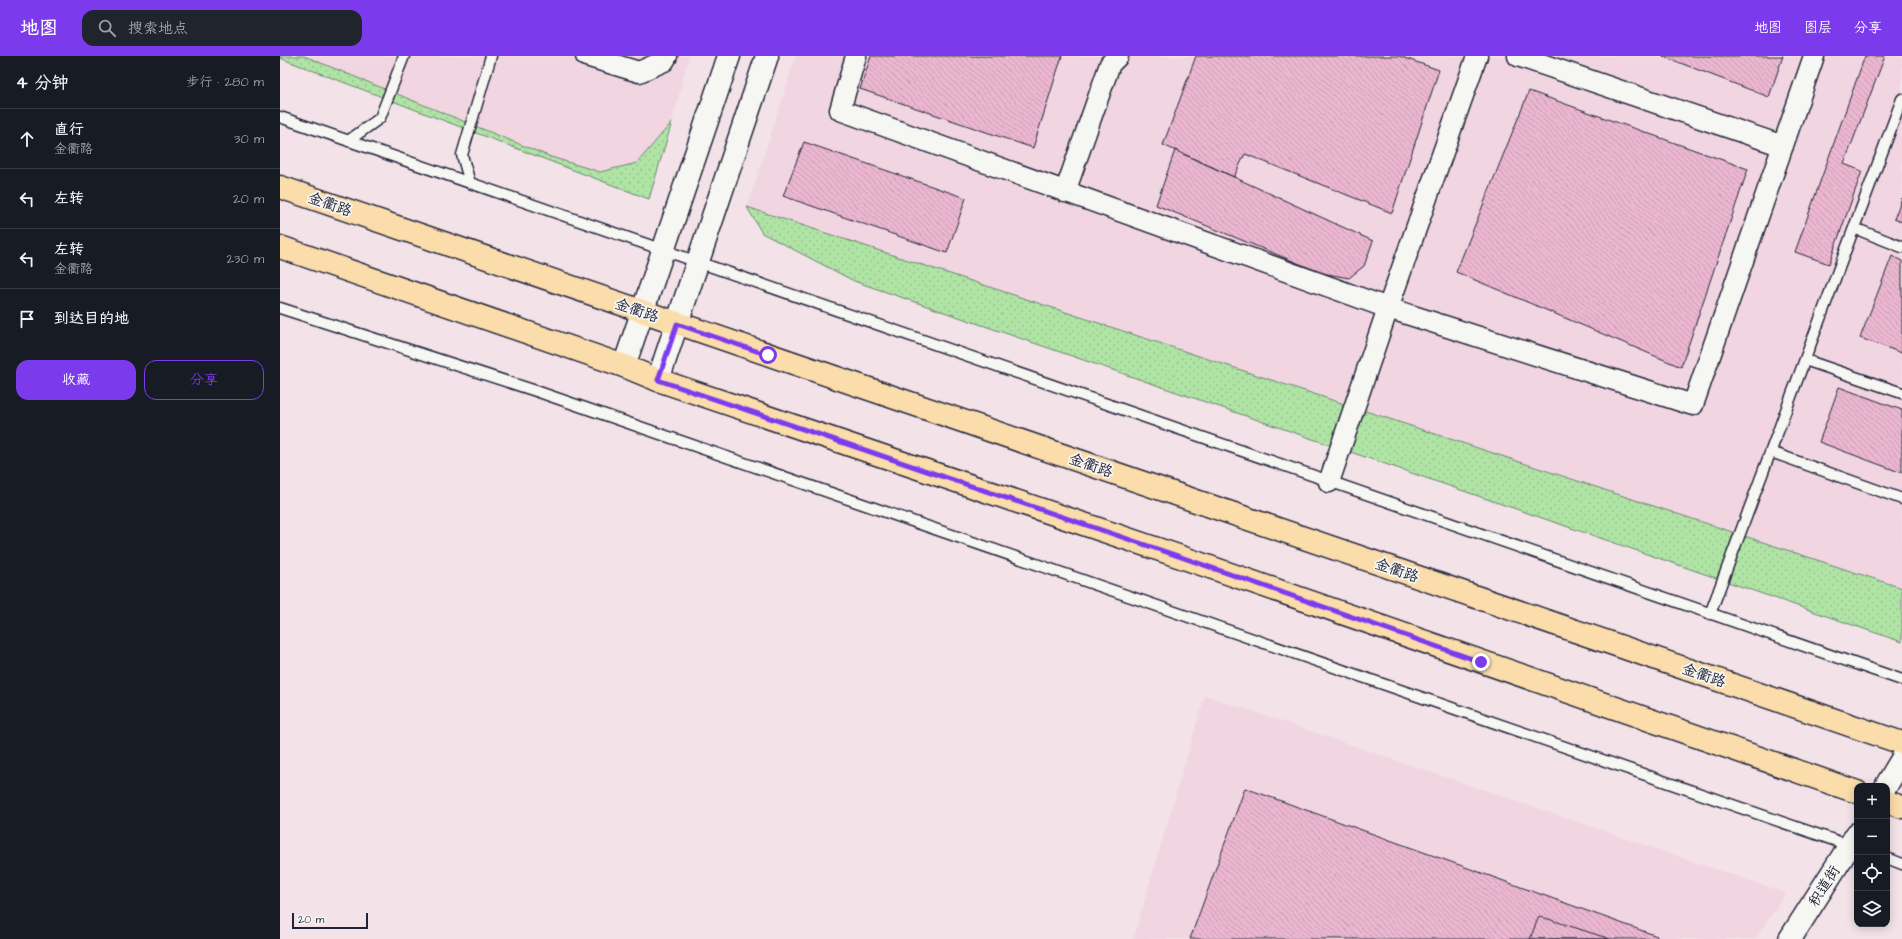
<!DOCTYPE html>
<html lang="zh">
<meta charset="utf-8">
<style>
:root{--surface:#171b24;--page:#20242c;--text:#f1f3f6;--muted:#9ea1a6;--line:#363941;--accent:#7c3aed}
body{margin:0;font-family:"Architects Daughter","LXGW WenKai TC",sans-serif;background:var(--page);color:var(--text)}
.controls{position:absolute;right:12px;bottom:12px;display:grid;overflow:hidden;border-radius:8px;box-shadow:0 2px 10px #0003}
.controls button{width:36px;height:36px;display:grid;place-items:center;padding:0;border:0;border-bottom:1px solid var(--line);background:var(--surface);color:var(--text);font:20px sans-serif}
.scale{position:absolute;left:12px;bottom:10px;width:76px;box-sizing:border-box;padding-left:4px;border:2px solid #22223b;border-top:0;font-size:11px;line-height:14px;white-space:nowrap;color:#22223b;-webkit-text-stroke:3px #f6f6f2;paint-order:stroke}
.stop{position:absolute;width:12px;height:12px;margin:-9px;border:3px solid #7c3aed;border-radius:50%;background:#fff}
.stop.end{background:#7c3aed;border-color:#fff;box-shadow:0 1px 4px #0008}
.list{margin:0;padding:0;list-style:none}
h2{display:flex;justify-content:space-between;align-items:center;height:52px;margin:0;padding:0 16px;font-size:17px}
h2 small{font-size:13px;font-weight:400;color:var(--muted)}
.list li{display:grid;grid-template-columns:26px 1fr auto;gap:12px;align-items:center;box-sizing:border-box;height:60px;padding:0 16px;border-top:1px solid var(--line)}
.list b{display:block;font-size:15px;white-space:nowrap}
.list p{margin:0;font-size:13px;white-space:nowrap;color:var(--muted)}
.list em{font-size:13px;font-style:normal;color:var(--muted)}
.actions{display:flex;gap:8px;padding:12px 16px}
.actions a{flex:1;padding:9px 0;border:1px solid var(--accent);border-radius:12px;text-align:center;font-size:14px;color:var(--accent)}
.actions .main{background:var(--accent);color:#fff}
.icon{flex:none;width:22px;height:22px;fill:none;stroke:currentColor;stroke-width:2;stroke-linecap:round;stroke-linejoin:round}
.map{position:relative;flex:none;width:1622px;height:883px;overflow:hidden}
header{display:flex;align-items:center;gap:24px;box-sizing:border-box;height:56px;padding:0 20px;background:var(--accent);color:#fff}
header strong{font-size:19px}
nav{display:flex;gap:22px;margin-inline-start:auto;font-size:14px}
.search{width:280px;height:36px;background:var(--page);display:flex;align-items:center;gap:10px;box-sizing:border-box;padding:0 14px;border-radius:12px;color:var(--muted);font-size:15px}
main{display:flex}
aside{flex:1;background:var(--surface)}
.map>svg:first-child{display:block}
.built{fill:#f1d6e1}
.park{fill:url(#park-dots);stroke:#698370}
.building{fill:url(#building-back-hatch);stroke:#22223b}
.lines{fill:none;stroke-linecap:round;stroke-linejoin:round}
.service-casing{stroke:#22223b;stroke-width:13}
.minor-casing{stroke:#22223b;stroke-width:23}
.tertiary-casing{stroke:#22223b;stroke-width:25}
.secondary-casing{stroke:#22223b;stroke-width:25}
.primary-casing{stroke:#22223b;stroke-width:25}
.service{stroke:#f6f6f2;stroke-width:10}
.minor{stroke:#f6f6f2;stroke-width:20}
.tertiary{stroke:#f6f6f2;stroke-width:22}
.secondary{stroke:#f6f6f2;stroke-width:22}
.primary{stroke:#fbddab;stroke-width:22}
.route{stroke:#7c3aed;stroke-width:5}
.labels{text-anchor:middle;stroke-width:3.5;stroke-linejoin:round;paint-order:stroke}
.street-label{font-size:15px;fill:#22223b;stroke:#f6f6f2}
</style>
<header>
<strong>地图</strong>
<div class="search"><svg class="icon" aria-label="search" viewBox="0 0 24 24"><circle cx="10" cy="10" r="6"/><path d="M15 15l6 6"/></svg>搜索地点</div>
<nav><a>地图</a><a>图层</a><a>分享</a></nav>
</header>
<main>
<aside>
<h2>4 分钟<small>步行 · 280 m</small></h2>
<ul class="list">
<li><svg class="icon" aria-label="ahead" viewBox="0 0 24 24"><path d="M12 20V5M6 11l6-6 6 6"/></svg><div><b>直行</b><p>金衢路</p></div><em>30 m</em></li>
<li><svg class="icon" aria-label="left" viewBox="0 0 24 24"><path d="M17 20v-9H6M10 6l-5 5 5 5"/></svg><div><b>左转</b></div><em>20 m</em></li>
<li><svg class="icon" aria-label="left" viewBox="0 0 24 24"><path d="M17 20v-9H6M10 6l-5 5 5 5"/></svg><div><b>左转</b><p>金衢路</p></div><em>230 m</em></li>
<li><svg class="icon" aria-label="arrive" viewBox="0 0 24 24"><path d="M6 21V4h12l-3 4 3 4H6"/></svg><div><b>到达目的地</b></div></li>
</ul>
<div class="actions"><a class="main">收藏</a><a>分享</a></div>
</aside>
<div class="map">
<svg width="1622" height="883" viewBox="0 0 1622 883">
<defs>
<pattern id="park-dots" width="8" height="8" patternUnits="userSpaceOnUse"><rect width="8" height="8" fill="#b0e4a5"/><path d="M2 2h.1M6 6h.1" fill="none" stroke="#97c38f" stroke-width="1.8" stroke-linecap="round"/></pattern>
<pattern id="building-back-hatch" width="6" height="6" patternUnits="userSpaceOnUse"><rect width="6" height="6" fill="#ebb6d0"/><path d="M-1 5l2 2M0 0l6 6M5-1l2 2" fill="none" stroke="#c99cb4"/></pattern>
</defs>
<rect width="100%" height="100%" fill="#f3e3e8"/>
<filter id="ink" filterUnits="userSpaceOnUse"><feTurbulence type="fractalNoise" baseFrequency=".025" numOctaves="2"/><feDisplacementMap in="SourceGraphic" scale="8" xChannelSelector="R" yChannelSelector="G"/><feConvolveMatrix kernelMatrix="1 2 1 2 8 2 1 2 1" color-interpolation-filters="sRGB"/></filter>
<g filter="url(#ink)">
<path class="built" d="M24,0H409L392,66L357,107L320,116L271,101Z
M516,0H1622V532L467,151Z
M925,639L1506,837L1475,883H853Z"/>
<path class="park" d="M0,0H24L271,101L320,116L357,107L392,66L369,143L0,2Z
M467,151L1622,532V586L574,225L482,177Z"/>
<path class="building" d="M591,0H782L753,92L580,33Z
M916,0H1119L1159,14L1112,157L965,98L954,121L883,89Z
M1382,0H1503L1489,41Z
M1585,0H1605L1564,108L1582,115L1549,208L1515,196Z
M1249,35L1468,113L1401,311L1176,216Z
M524,86L686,142L667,197L503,140Z
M895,94L1093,185L1084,210L1069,222L1042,217L876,149Z
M1622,142V166L1614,163Z
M1612,200L1622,205V297L1580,282Z
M1559,331L1622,354V417L1539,386Z
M965,732L1377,880L1376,883H910Z
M1259,860L1330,883H1250Z"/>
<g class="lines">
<g class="service-casing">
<path id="service" d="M0,61L1622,624
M68,85L100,62L124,0
M190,127L182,99L211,0
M1574,172L1622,191
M0,252L256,335L1571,790
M1525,304L1622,337
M1491,396L1622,443
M1430,558L1622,43
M1607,802L1622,808"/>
</g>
<g class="minor-casing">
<path id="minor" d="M306,0L359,16L384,5L387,0
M576,0L560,54L1108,252L1413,349L1534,0
M1238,0L1503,90
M785,136L830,8L838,0
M1049,426L1108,252L1197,0"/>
</g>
<g class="tertiary-casing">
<path id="tertiary" d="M1606,730L1622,703
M1510,883L1577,778"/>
</g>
<g class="secondary-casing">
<path id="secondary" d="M344,310L449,0
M378,324L487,0"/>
</g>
<g class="primary-casing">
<path id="primary" d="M0,131L1622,687
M0,191L344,310L378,324L901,501L1577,736
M1607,746L1622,751"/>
</g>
<use href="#service" class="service"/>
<use href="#minor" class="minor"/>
<use href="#tertiary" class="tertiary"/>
<use href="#secondary" class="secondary"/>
<use href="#primary" class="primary"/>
</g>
</g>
<g class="lines" filter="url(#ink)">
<path class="route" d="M488,299L397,268L378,324L901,501L1201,606"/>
</g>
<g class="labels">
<g class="street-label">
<text transform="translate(50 148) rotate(19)" y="5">金衢路</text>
<text transform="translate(357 254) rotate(19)" y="5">金衢路</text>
<text transform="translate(811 409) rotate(19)" y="5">金衢路</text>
<text transform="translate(1117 514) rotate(19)" y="5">金衢路</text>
<text transform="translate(1424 619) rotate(19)" y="5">金衢路</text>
<text transform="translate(1544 830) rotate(-58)" y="5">积道街</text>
</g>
</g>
</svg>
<div class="controls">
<button>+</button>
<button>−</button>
<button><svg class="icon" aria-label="locate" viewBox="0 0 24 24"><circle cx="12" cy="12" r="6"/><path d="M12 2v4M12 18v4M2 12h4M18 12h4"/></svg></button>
<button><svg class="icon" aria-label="layers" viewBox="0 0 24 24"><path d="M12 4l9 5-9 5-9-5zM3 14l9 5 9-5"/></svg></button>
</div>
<div class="scale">20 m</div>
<div class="stop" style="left:488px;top:299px"></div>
<div class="stop end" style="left:1201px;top:606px"></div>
</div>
</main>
